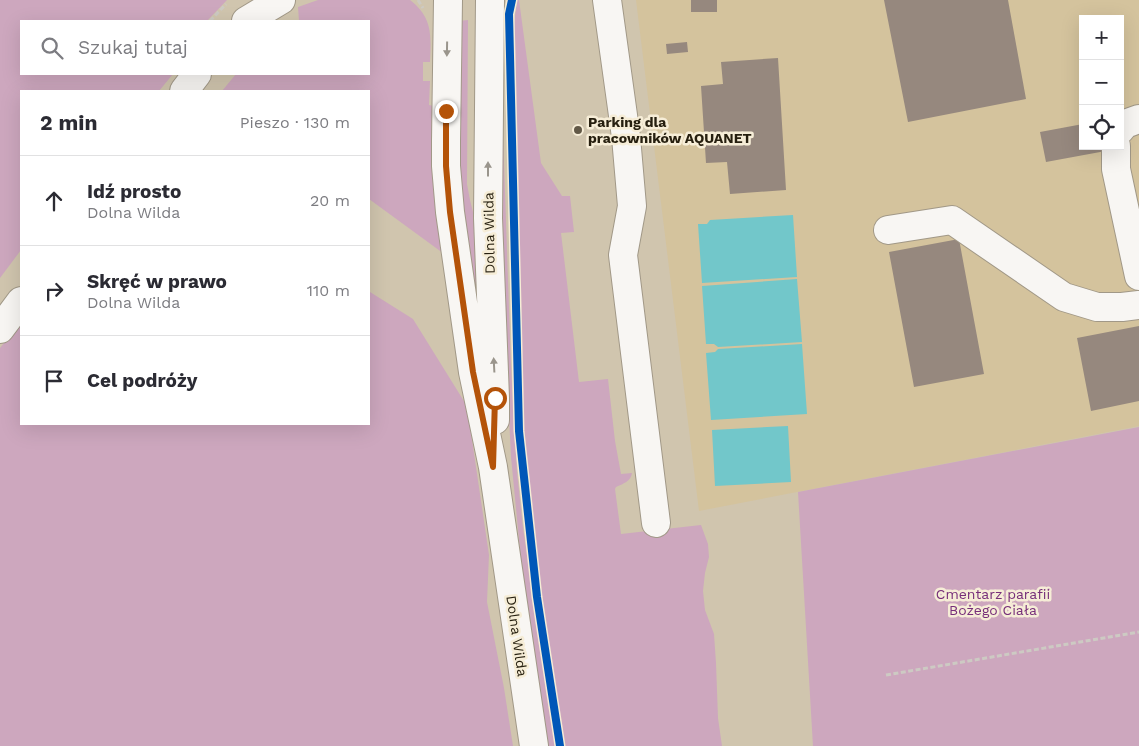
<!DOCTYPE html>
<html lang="pl">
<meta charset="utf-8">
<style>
:root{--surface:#fff;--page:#f2f2f3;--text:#2b2b33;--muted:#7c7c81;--line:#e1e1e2}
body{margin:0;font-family:"Work Sans",sans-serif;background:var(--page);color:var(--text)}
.controls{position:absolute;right:15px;top:15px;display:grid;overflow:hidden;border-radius:0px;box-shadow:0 5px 20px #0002}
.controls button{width:45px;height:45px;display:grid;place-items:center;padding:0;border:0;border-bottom:1px solid var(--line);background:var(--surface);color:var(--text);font:25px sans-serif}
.stop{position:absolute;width:15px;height:15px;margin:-11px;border:4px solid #b45309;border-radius:50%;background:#fff}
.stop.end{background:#b45309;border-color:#fff;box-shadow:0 1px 5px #0008}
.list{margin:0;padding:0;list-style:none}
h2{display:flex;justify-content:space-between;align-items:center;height:65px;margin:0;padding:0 20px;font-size:21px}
h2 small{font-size:16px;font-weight:400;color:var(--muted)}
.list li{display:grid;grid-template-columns:32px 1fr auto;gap:15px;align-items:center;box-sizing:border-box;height:90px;padding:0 20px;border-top:1px solid var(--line)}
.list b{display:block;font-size:19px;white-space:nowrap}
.list p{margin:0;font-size:16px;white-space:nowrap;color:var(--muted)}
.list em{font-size:16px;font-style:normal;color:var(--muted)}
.icon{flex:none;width:28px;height:28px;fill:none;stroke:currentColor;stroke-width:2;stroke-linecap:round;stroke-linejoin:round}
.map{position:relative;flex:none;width:1139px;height:746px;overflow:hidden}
.search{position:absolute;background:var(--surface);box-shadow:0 5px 20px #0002;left:20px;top:20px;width:350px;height:55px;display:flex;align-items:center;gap:12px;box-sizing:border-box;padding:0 18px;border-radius:0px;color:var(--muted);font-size:19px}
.panel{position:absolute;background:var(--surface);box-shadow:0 5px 20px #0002;left:20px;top:90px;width:350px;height:335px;border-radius:0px}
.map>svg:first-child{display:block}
.built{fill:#d4c39d;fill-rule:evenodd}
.green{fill:#cda7be}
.water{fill:#72c7ca}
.building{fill:#96887e}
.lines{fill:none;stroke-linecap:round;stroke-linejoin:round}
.minor-casing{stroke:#a19887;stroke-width:30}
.major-casing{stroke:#a19887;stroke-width:30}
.path{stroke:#cdcac3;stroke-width:3;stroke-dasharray:5 2.5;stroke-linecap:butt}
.minor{stroke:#f8f6f3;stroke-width:28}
.major{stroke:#f8f6f3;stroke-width:28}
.cycleway-casing{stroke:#f6edd7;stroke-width:11}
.cycleway{stroke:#0057b8;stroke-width:8}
.oneway{fill:#9a958c}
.route{stroke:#b45309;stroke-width:6}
.poi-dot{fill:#625947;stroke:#f6edd7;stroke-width:2}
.labels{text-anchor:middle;stroke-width:5;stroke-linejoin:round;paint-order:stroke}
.poi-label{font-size:14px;font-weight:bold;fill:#261f0f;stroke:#f6edd7;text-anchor:start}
.street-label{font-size:14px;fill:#261f0f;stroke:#f6edd7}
.park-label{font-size:14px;fill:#762e79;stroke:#f6edd7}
</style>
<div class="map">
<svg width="1139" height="746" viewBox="0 0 1139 746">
<rect width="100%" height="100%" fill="#d0c5ae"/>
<path class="built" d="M636,0H1139V426L699,511ZM1083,19H1120V146H1083Z"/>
<path class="green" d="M0,0H227L207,21H21V74H173L159,91H21V250L0,278Z
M318,0H410C433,18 431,35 430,62H423V81H430L429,105L434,106L447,256L369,199V91H222L236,74H369V21H299L298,7Z
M517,0H519L541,163L562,196H570L574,232L561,233L579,382L608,379L615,441L621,474L632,473C631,481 623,484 616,487L615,489L621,534L701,525L708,544L709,557L705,573L703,591L705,610L714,634L716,663L718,718L722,746H565L536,563L526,485L522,433L515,238L514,134L510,111V57Z
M468,20L467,184L470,200L475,220L480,341L457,157L459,21Z
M501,132L503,134L511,367L517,472L523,528L556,746H545L524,591L511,457L500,232Z
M369,288L370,292L413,319L467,406L489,555L487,602L504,688L513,746H0V348L21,321V424H369Z
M1139,427V746H813L798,492Z"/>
<path class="water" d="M793,215L797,277L702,283L698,224H707L710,220Z
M797,279L802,342L718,347L714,344H706L702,286Z
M802,344L807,414L711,420L706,353L715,352L718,349Z
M788,426L791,482L715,486L712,430Z"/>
<path class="building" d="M691,0H717V12H691Z
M884,0H1008L1026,99L908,122Z
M687,42L688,52L667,54L666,44Z
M778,58L786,190L730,194L727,162L706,163L701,86L723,84L721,62Z
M1083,124V146H1110L1111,150L1046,162L1040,132Z
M959,239L984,374L914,387L889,252Z
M1139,326V401L1091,411L1077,338Z"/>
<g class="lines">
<g class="minor-casing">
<path id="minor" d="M607,0L626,137L632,206L623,255L656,523
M246,21L281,0
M184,91L197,74
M1120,130L1125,124L1139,119
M1116,146V169L1139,276
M888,230L952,220L1064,297L1097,307H1122L1139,305
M0,329L21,301"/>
</g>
<g class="major-casing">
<path id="major" d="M448,0L446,141V166L450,212L473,372L493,467L534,746
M490,0L488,218L495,398V420"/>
</g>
<path class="path" d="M418,0L423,8
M210,21L226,4
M886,675L1139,632"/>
<use href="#minor" class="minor"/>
<use href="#major" class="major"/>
<g class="cycleway-casing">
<path id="cycleway" d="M512,0L509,14L519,431L537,597L560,746"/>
</g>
<use href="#cycleway" class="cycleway"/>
</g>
<defs><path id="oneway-solid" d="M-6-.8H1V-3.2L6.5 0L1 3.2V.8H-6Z" transform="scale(1.25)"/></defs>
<g class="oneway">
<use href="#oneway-solid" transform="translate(447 49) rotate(91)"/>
<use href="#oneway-solid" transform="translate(488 169) rotate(-90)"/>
<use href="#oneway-solid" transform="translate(494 365) rotate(-93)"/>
</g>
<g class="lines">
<path class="route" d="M446,111V166L450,212L473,372L493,467L495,398"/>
</g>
<circle class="poi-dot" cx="578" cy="130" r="5"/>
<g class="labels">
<g class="poi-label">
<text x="588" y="127">Parking dla<tspan x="588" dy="16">pracowników AQUANET</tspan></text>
</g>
<g class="street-label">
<text transform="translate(489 233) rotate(-91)" y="5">Dolna Wilda</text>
<text transform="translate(517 636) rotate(82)" y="5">Dolna Wilda</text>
</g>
<g class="park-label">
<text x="993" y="599">Cmentarz parafii<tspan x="993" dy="16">Bożego Ciała</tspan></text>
</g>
</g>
</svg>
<div class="controls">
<button>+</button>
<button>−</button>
<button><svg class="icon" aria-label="locate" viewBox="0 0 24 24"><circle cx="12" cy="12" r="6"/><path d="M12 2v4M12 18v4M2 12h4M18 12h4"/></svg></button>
</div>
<div class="stop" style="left:495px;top:398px"></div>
<div class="stop end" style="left:446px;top:111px"></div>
<div class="search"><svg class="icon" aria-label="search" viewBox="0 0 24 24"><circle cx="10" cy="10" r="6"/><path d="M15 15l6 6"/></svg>Szukaj tutaj</div>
<section class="panel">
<h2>2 min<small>Pieszo · 130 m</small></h2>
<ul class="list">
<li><svg class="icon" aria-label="ahead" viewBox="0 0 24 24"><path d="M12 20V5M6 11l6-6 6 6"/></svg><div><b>Idź prosto</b><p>Dolna Wilda</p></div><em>20 m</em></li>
<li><svg class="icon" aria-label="right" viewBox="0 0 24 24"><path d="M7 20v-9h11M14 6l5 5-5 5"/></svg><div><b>Skręć w prawo</b><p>Dolna Wilda</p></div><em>110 m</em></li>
<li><svg class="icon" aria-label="arrive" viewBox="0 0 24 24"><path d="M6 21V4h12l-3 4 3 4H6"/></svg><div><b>Cel podróży</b></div></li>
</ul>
</section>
</div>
